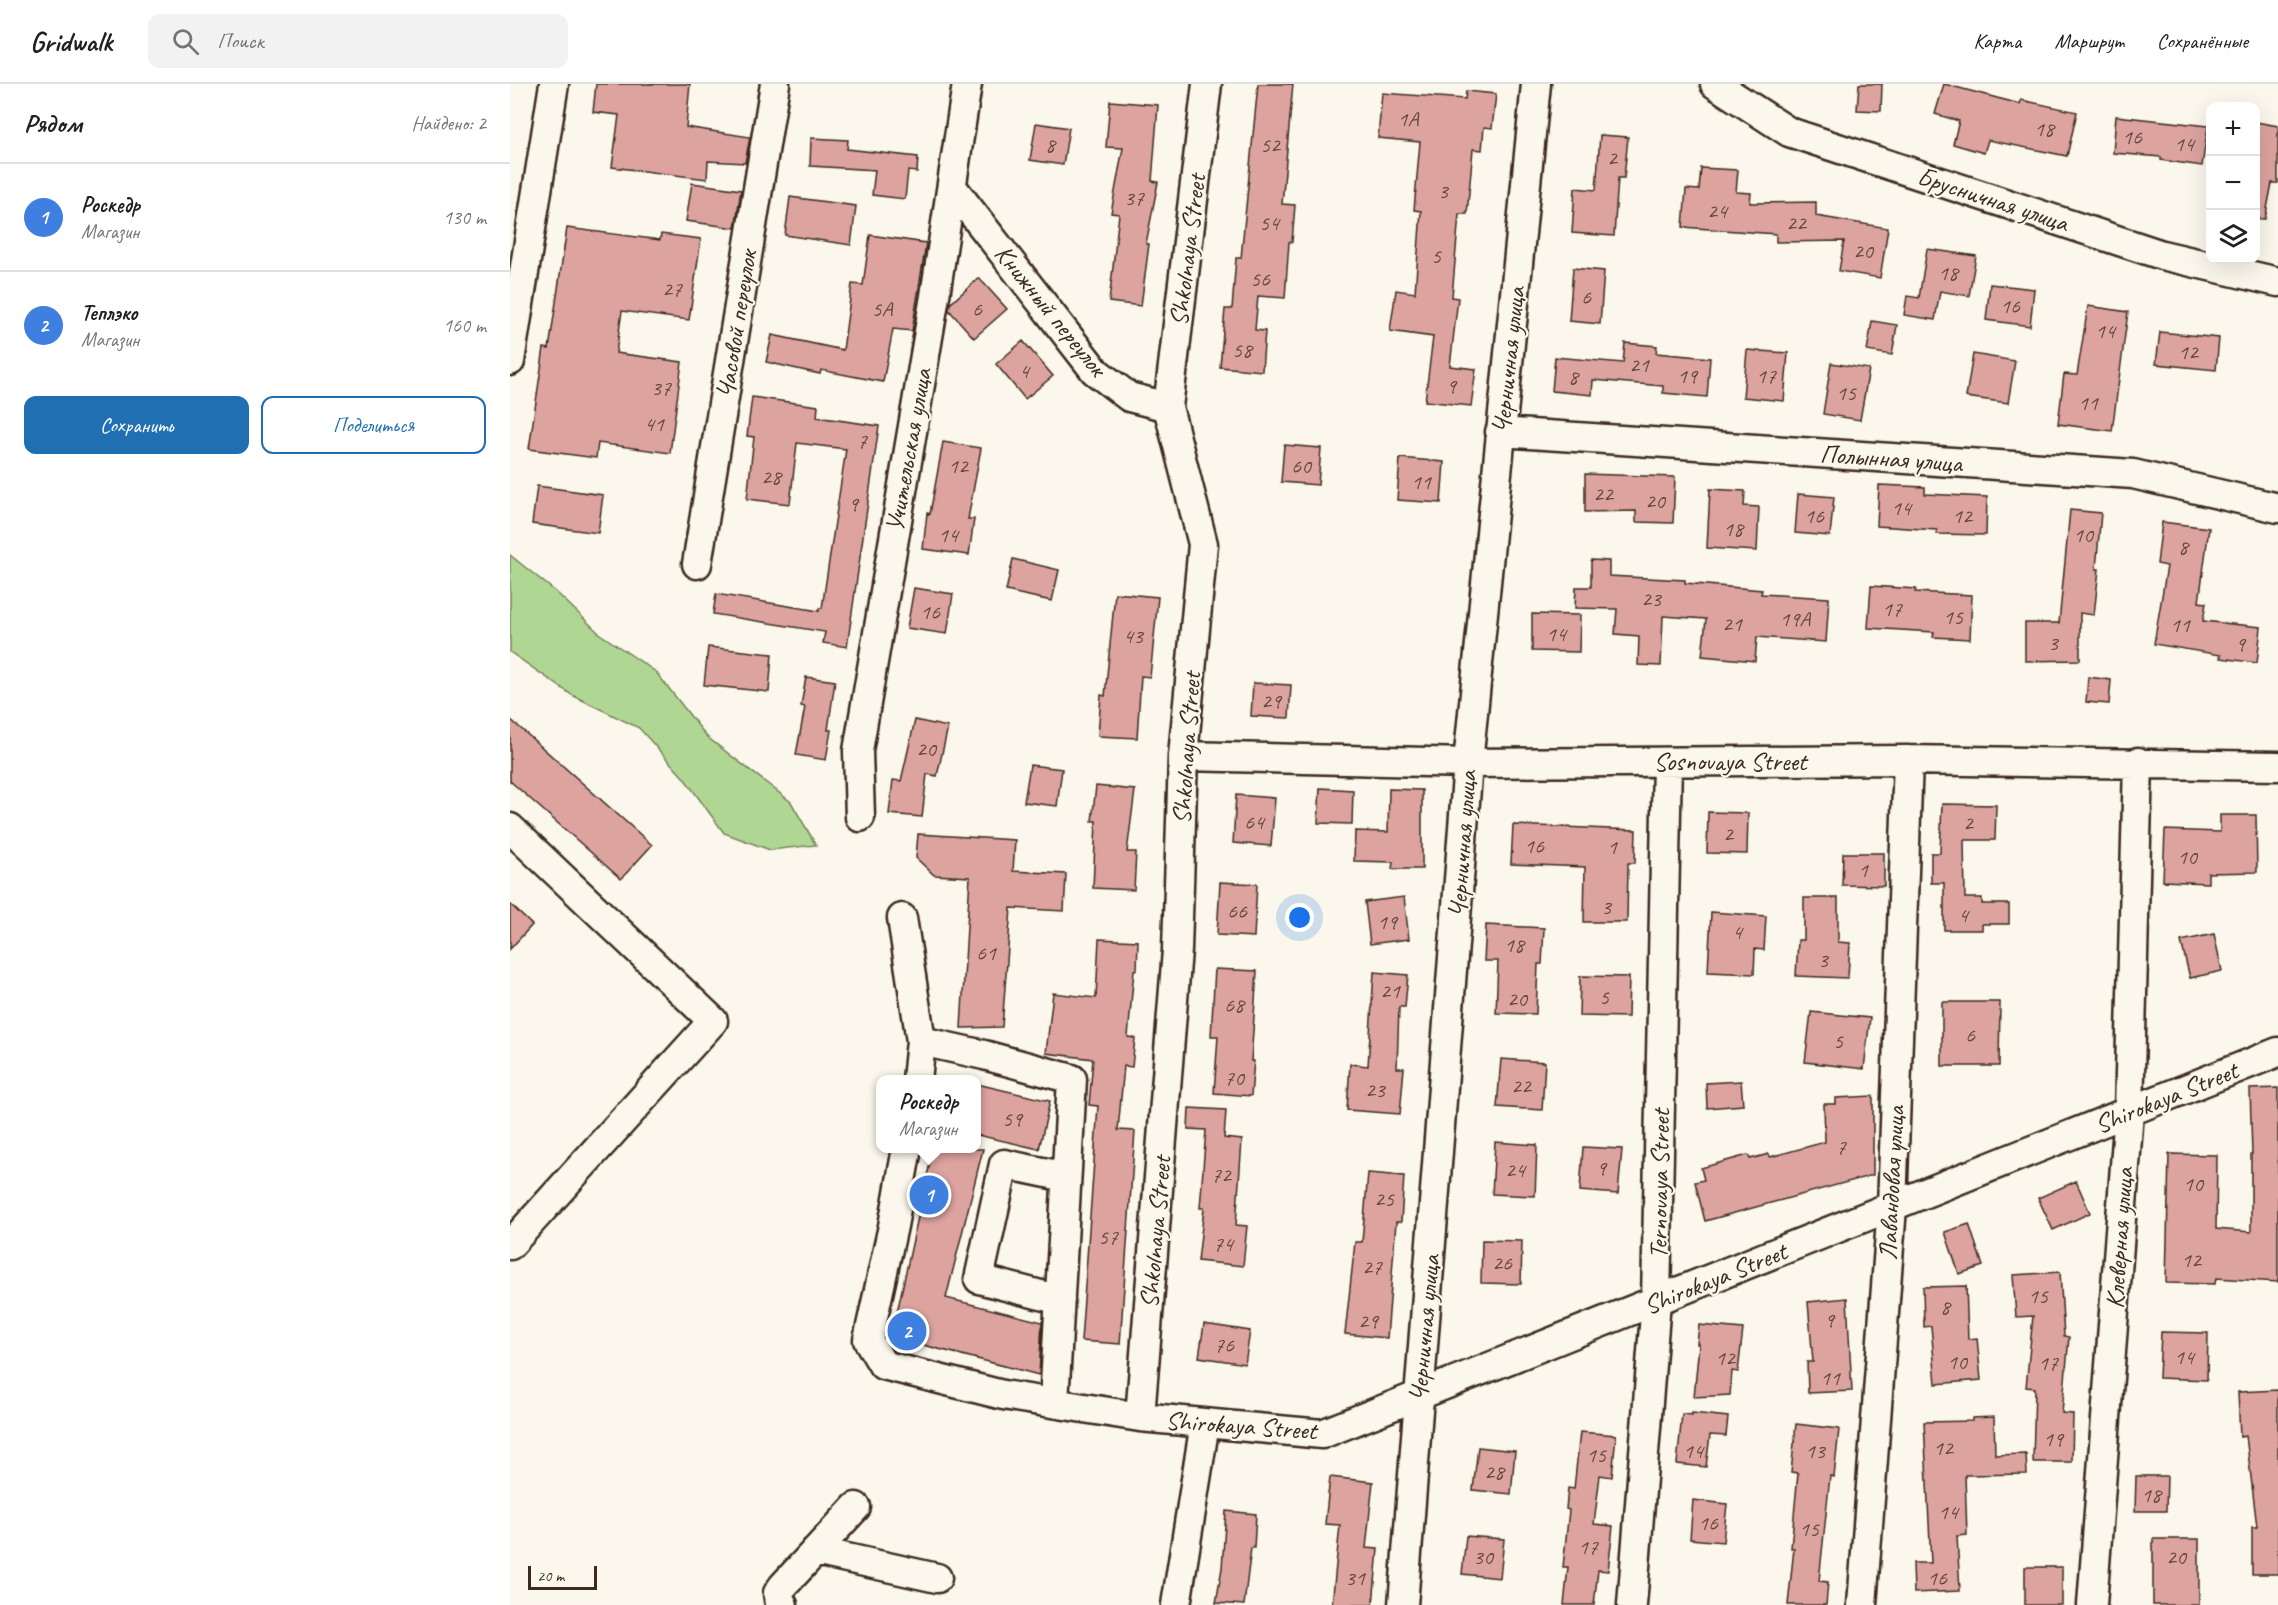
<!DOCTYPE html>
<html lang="ru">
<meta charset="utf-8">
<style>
:root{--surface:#fff;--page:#f2f2f2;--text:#202124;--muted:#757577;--line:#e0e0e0;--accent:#1f6fb2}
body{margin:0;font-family:Caveat,sans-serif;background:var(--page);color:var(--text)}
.controls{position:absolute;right:18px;top:18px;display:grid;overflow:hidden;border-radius:12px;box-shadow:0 6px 24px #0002}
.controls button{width:54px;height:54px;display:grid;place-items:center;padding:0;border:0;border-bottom:2px solid var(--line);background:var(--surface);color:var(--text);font:30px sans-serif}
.scale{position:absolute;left:18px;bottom:15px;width:69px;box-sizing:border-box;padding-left:6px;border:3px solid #3b2a1e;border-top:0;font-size:16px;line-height:21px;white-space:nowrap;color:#3b2a1e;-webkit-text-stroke:4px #fbf7ec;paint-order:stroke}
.you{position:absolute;left:790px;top:834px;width:21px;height:21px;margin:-15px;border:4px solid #fff;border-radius:50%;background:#1a73e8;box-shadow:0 0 0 9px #1a73e833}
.badge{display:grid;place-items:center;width:39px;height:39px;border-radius:50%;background:var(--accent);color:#fff;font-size:20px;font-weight:700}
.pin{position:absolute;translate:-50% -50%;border:3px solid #fff;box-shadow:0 2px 6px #0006}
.popup{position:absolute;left:366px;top:991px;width:105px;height:78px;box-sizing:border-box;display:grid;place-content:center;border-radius:12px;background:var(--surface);filter:drop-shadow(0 2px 4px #0005);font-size:20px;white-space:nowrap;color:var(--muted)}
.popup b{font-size:22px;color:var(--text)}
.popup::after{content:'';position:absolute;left:50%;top:100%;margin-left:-12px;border:12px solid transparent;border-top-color:var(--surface)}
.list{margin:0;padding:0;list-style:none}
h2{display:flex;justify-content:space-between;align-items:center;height:78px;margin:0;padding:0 24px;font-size:26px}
h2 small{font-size:20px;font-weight:400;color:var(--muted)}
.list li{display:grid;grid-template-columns:39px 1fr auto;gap:18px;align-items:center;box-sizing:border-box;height:108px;padding:0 24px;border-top:2px solid var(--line)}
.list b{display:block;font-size:22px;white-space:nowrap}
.list p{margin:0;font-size:20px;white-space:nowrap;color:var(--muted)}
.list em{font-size:20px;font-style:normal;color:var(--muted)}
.actions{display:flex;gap:12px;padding:18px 24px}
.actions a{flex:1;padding:14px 0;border:2px solid var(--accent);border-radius:12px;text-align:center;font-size:21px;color:var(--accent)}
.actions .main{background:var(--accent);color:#fff}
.icon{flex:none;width:33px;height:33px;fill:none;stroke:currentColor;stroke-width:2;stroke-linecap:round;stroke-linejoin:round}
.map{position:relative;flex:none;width:1768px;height:1521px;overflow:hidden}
header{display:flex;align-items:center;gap:36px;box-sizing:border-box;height:84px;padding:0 30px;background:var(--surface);border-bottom:2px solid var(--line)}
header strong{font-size:28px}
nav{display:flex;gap:33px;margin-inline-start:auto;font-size:21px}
.search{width:420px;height:54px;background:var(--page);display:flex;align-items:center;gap:15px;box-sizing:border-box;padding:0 21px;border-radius:12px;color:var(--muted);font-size:22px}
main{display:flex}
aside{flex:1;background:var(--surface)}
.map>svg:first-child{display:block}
.green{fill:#afd793;stroke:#758058;stroke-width:1.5}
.building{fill:#dda39f;stroke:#3b2a1e;stroke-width:1.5}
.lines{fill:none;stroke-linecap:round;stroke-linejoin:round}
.minor-casing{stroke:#3b2a1e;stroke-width:33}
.minor{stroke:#fbf7ec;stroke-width:28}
.labels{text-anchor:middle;stroke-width:4.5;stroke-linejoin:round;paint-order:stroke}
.number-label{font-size:22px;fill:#64483e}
.street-label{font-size:26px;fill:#3b2a1e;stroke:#fbf7ec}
</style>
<header>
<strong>Gridwalk</strong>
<div class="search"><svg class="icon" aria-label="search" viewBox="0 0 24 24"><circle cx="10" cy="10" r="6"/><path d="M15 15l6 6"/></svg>Поиск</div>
<nav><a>Карта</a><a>Маршрут</a><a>Сохранённые</a></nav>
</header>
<main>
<aside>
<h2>Рядом<small>Найдено: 2</small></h2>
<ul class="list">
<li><span class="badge" style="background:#3f7fe0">1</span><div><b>Роскедр</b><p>Магазин</p></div><em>130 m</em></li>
<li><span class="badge" style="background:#3f7fe0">2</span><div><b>Теплэко</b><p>Магазин</p></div><em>160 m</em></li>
</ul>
<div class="actions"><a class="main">Сохранить</a><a>Поделиться</a></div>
</aside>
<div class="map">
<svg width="1768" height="1521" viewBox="0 0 1768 1521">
<rect width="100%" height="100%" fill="#fbf7ec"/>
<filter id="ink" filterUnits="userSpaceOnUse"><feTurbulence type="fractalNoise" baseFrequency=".0167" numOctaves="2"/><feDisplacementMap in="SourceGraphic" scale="12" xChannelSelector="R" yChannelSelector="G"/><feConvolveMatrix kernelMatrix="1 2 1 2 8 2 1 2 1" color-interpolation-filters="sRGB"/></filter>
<g filter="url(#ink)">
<path class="green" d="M0,471L46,508L90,550L146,588L197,653L281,718L306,761L260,766L214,749L174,694L129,644L62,611L0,568Z"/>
<path class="building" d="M86,0H180L176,43L240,53L235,79L198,77L197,95L102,83L109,31L83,28Z
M748,0H783L772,120L785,121L782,158H779L775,214L748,212L745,246L755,247L752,287L710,283L715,225H722L726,174H731Z
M1349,0H1372L1371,27L1347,26Z
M1434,0L1510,20L1511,16L1567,28L1557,72L1478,56L1474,69L1443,60L1449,37L1425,30Z
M956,7L986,10L982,44L974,43L972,66L963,65L957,130H949L942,213L948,214L940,282L966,285L961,322L915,317L923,253L880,247L886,206L905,209L911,127L904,126L910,58L868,54L872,9L955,15Z
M600,17L648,21L642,97L648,98L636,160H639L631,222L599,218L609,130L601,129L613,64L596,63Z
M1606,32L1698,42L1692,82L1651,76V73L1603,69Z
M1746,38L1768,42V99H1762L1755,135H1746Z
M526,39L559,44L553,81L520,76Z
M1090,51L1118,53L1114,94H1108L1104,152L1062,149L1065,104L1086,106Z
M301,54L338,56L337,65L408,73L407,88L398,87L395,115L362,111L365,86L300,82Z
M1191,84L1228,86L1226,108L1241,109L1240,119L1306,118V132L1378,144L1370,194L1329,187L1334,157L1266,158V150L1173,143L1176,105L1189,106Z
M182,99L231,106L225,144L176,137Z
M280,113L346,122L341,161L275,151Z
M57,144L150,156L151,150L191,155L179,236L112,227L106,269L172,278L160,369L88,359L86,374L19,365L34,264L39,265Z
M360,151L416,159L402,247L383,245L373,298L311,286L310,290L256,278L262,251L333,266L342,200L353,201Z
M1417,165L1466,172L1459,212L1430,207L1425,236L1394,231L1397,212L1409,214Z
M1063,184L1094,187L1090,240L1059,237Z
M469,194L497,225L464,254L439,226L440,220Z
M1480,200L1524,205L1520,242L1476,236Z
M1578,222L1618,228L1602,347L1548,340L1554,290L1567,291Z
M1362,237L1387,241L1382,271L1357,267Z
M1650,248L1709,254L1706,286L1646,280Z
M513,257L543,292L515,315L486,280Z
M1115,259L1147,262L1146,269L1200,274L1197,313L1153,309V302L1083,296L1082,311L1042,307L1045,273L1113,279Z
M1237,266L1278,269L1274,317L1233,313Z
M1463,270L1505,277L1498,319L1456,313Z
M1321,279L1359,285L1350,336L1313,330Z
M242,313L308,322L307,333L369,342L337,563L313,559L315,548L203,530L206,510L309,527V524H312L336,365L287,359L280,420L237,415L244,353L237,352Z
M433,358L471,364L458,435H464L459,471L413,465L417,429L420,430Z
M774,361L811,364L808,401L771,398Z
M890,374L934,378L931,419L887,416Z
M1075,390L1165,393L1163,439L1126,438V427L1075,428Z
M1369,401L1415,403V410L1477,413L1476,451L1427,450V446L1367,442Z
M27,402L93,411L88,449L22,440Z
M1200,405L1235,407L1234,422L1249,423L1247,467L1197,464Z
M1288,410L1324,413L1320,452L1285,449Z
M1560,426L1591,429L1586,485H1589L1584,531L1570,529V576L1515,577V539H1549Z
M1652,438L1699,444L1689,518L1696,519L1693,537L1751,543L1747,579L1710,574L1711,571L1644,560L1657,482L1647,480Z
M503,475L549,486L542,517L496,507Z
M1081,476L1099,477V492L1175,496V499L1252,506L1251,510L1319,514L1316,558L1247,553L1245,577L1192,572L1196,535L1153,532L1151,582L1128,581L1129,552L1105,550L1107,525L1065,524L1066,503H1081Z
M1361,502L1406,505L1405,508L1462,511L1460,555L1423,553L1424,548L1358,544Z
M404,504L443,510L437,550L397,544Z
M605,509L648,513L640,593L631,592L627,654L588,652L591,611L595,612Z
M1022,530L1070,531L1069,568L1022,567Z
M198,563L262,570L259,608L194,601Z
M296,593L325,597L318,646H321L316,676L286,671L295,623L291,622Z
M1578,593L1601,596L1599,620L1576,618Z
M743,599L781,601L779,634L741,632Z
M0,635L142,761L111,795L0,697Z
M405,636L438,643L427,692L417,690L412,733L379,730L383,696L391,697Z
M520,681L552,685L547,722L514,718Z
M586,702L625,706L617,768H626L624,806L583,804L586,737H582Z
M810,704L843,706L842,740L808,739Z
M879,705L912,706V785H882L883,778L844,777L845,747L878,748Z
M726,711L765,714L761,762L723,759Z
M1432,720L1486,721L1485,756H1454L1455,814H1472V820H1499V840H1472V846H1434V799H1421V769H1430Z
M1198,728L1238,729L1237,770L1197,769Z
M1710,731H1746L1747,788L1698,789V799L1653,797L1655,746L1710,748Z
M1003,741L1126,746L1125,779H1118L1117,838H1074L1075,783L1001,780Z
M408,750L505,756L503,787L556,790L554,827L501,824L492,943L451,944L460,793L424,791L406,774Z
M1333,769H1374V802L1332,801Z
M710,798L747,800L744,853L707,851Z
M894,813L899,855L860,860L855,818Z
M1294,814H1328V858L1340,859L1338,894L1286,892L1288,856H1294Z
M0,820L22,841L0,865Z
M1201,828L1256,832L1254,866L1245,865L1244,890L1198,888Z
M976,841L1034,844L1032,880H1028L1026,930L986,929L988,877H974Z
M1704,850L1712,887L1680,894L1671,857Z
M589,855L628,857L627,886H624L618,953L625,954L622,983L614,982L608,1046L625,1047L610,1260L571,1257L588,1022L579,1021L583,975L536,969L543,909L586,914Z
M705,885L747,887L741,977H744L741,1012L704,1009L708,952H701Z
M864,888L898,891L895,923H889L887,984H894L890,1030L837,1026L840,980L858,982Z
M1070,892L1119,893L1118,933L1069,932Z
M1432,918H1490L1489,982H1432Z
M1301,928L1360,934L1354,985L1295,978Z
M991,975L1035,978L1032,1026L987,1023Z
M1231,997L1233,1021L1197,1024L1196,999Z
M467,1000L540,1017L529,1065L467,1051Z
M1768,1004V1198L1706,1194L1705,1200L1656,1199L1659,1070L1707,1071L1706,1145L1741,1148V1070H1742L1740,1005Z
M1363,1012V1091L1195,1137L1185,1098L1194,1096L1191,1084L1238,1071L1240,1075L1259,1070L1260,1073L1315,1058L1314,1020H1326V1014Z
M679,1024L716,1026L714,1054L732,1056L726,1141L737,1142L733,1182L688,1177L694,1124H690L696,1046L678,1045Z
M985,1058L1027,1061L1025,1112L982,1110Z
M1073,1063L1112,1065L1108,1110L1070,1107Z
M423,1065H473L436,1214L532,1238L529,1291L394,1256L384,1242Z
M858,1089L894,1092L891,1138H886L877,1254L835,1250L845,1158H852Z
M1566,1097L1580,1129L1543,1146L1528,1114Z
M1459,1140L1473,1182L1449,1190L1435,1148Z
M972,1156L1012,1157L1011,1200L971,1199Z
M1550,1188L1554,1252L1559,1253L1552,1329L1563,1330L1562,1378H1523L1525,1304L1516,1303L1523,1232L1506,1233L1503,1191Z
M1456,1202L1458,1255L1467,1254L1471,1296L1426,1300L1421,1242L1414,1243L1413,1203Z
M1337,1214L1342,1307L1298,1309L1297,1278H1303L1298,1218Z
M694,1240L740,1247L735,1280L689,1273Z
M1189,1241L1233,1245L1228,1288L1222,1287L1220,1311L1184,1313L1189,1260H1187Z
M1651,1248L1698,1249L1697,1296L1649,1294Z
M1768,1306V1490H1742V1443H1747L1736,1352L1730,1353L1728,1308Z
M1182,1329L1218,1333L1216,1352L1200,1351L1196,1383L1167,1380L1172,1330L1182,1331Z
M1484,1333L1485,1371L1516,1370L1517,1390L1455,1391L1457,1451L1447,1452L1450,1507L1404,1509L1403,1479H1421L1414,1338L1462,1337V1334Z
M1286,1340L1329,1345L1324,1393L1320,1392L1309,1497L1318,1498L1316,1521H1278L1284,1464H1281L1288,1389L1281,1388Z
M1070,1348L1106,1351L1102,1393L1090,1391L1084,1440L1103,1442L1098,1487L1088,1486L1084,1521H1054L1058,1483H1053L1059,1426L1056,1425L1058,1404L1064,1405Z
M968,1363L1005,1367L1001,1410L963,1406Z
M1626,1392H1657L1656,1427H1625Z
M820,1393L863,1398L856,1464L868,1465L863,1521H822L830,1441L815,1440Z
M1183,1416L1217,1420L1213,1458L1180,1455Z
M716,1427L746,1430L744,1464H741L734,1521L706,1519L712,1484Z
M956,1452L994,1455L990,1494L952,1490Z
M1643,1455H1689V1521H1643Z
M1515,1483H1552V1521H1515Z"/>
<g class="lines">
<g class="minor-casing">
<path id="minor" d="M1205,0L1279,48L1652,171L1768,198
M442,103L585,287L619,313L658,323
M0,277L44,0
M990,348L1623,390L1768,424
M187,480L265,0
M673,672L958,679L1398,676L1768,682
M350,733L348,667L425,212L457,0
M0,744L203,937L0,1161
M392,834L411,957L407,996
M411,957L474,971L562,995L544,1319
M397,1064L383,1142L358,1256L373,1281L493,1311L630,1333L812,1350L1768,968
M550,1216L469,1195L494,1080L556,1093
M630,1333L667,866L673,672L693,460L658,323L697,0
M305,1467L427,1494
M273,1521L269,1516L268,1509L273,1502L346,1423
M666,1521L695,1339
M893,1521L958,679L1026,0
M1122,1521L1146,1217L1157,678
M1352,1521L1382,1123L1398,676
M1582,1521L1619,1028L1628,678"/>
</g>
<use href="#minor" class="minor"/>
</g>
</g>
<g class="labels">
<g class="number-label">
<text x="898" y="42">1А</text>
<text x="1534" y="52">18</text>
<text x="1622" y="60">16</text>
<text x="1674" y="67">14</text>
<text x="540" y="68">8</text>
<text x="760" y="68">52</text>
<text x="1102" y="81">2</text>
<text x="933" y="114">3</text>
<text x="624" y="121">37</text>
<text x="1207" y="134">24</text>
<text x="759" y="146">54</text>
<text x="1286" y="146">22</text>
<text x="1353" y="174">20</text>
<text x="926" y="179">5</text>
<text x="1438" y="196">18</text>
<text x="750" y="202">56</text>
<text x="162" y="212">27</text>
<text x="1076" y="220">6</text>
<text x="1500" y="229">16</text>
<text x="372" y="232">5А</text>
<text x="467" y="232">6</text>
<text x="1595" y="254">14</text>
<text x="732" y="273">58</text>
<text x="1678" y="275">12</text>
<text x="1129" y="288">21</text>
<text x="514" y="294">4</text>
<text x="1177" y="299">19</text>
<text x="1256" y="299">17</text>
<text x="1063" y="300">8</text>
<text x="941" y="309">9</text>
<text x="151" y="311">37</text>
<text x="1336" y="316">15</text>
<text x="1578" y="326">11</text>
<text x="144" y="347">41</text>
<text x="352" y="364">7</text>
<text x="448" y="389">12</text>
<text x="791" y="389">60</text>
<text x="261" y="400">28</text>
<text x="911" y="405">11</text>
<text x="1093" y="417">22</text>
<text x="1145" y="424">20</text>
<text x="343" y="427">9</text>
<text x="1391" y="431">14</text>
<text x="1304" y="439">16</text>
<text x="1452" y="439">12</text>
<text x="1223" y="452">18</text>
<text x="438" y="458">14</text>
<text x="1573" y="458">10</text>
<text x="1673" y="470">8</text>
<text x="1141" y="522">23</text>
<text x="1382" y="532">17</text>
<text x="420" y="535">16</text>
<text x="1443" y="540">15</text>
<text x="1285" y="542">19А</text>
<text x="1222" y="547">21</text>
<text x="1670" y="548">11</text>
<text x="1046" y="557">14</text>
<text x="623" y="559">43</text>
<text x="1543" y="566">3</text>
<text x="1730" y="567">9</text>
<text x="761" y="624">29</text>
<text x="416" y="672">20</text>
<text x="744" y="745">64</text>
<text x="1458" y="746">2</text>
<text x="1218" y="757">2</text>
<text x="1024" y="769">16</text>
<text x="1102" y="770">1</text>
<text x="1677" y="780">10</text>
<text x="1353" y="793">1</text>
<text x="1096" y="830">3</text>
<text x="727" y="834">66</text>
<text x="1453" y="838">4</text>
<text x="877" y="845">19</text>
<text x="1227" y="855">4</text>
<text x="1004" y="868">18</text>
<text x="476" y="876">61</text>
<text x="1313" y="883">3</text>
<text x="880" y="914">21</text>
<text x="1094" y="920">5</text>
<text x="1007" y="922">20</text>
<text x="724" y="928">68</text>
<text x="1460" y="958">6</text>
<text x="1328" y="964">5</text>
<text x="724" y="1001">70</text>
<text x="1011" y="1009">22</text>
<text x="865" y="1013">23</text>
<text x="502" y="1042">59</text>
<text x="1331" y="1070">7</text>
<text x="1091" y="1091">9</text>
<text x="1005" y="1093">24</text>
<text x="711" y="1098">72</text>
<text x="1683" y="1107">10</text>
<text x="874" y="1122">25</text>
<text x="598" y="1160">57</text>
<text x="713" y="1167">74</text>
<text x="1681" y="1183">12</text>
<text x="992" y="1186">26</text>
<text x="862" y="1190">27</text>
<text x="1528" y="1219">15</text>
<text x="1435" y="1230">8</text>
<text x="1319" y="1243">9</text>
<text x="858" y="1244">29</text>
<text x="714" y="1268">76</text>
<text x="1674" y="1280">14</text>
<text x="1215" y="1281">12</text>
<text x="1447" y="1285">10</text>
<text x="1538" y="1286">17</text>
<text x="1320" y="1301">11</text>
<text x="1543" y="1362">19</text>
<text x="1433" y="1371">12</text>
<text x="1183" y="1374">14</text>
<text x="1305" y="1374">13</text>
<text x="1086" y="1378">15</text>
<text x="984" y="1395">28</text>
<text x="1641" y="1418">18</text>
<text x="1438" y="1435">14</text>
<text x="1198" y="1446">16</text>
<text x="1299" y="1452">15</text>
<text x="1078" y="1470">17</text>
<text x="973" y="1480">30</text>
<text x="1666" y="1480">20</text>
<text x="845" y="1501">31</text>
<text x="1427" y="1501">16</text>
</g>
<g class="street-label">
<text transform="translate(1483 115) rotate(18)" y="9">Брусничная улица</text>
<text transform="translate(677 166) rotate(-83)" y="9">Shkolnaya Street</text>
<text transform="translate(541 226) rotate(51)" y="9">Книжный переулок</text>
<text transform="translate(226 240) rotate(-81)" y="9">Часовой переулок</text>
<text transform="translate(998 276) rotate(-84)" y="9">Черничная улица</text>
<text transform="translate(398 366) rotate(-80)" y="9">Учительская улица</text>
<text transform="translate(1381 374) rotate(4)" y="9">Полынная улица</text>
<text transform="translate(676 664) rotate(-86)" y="9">Shkolnaya Street</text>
<text x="1220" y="686">Sosnovaya Street</text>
<text transform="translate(952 760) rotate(-86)" y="9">Черничная улица</text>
<text transform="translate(1656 1013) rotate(-22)" y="9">Shirokaya Street</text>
<text transform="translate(1381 1099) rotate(-87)" y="9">Лавандовая улица</text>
<text transform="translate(1149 1100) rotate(-89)" y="9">Ternovaya Street</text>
<text transform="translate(645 1148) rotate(-85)" y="9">Shkolnaya Street</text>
<text transform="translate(1609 1154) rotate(-86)" y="9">Клеверная улица</text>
<text transform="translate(1205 1194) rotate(-22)" y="9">Shirokaya Street</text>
<text transform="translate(914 1244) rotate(-85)" y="9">Черничная улица</text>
<text transform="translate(731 1341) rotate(4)" y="9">Shirokaya Street</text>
</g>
</g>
</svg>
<div class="controls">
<button>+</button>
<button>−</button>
<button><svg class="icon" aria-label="layers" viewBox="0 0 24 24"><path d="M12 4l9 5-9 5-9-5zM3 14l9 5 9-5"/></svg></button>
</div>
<div class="scale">20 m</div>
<div class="you"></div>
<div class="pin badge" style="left:419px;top:1111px;background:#3f7fe0">1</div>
<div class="popup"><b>Роскедр</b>Магазин</div>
<div class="pin badge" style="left:397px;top:1247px;background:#3f7fe0">2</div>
</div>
</main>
